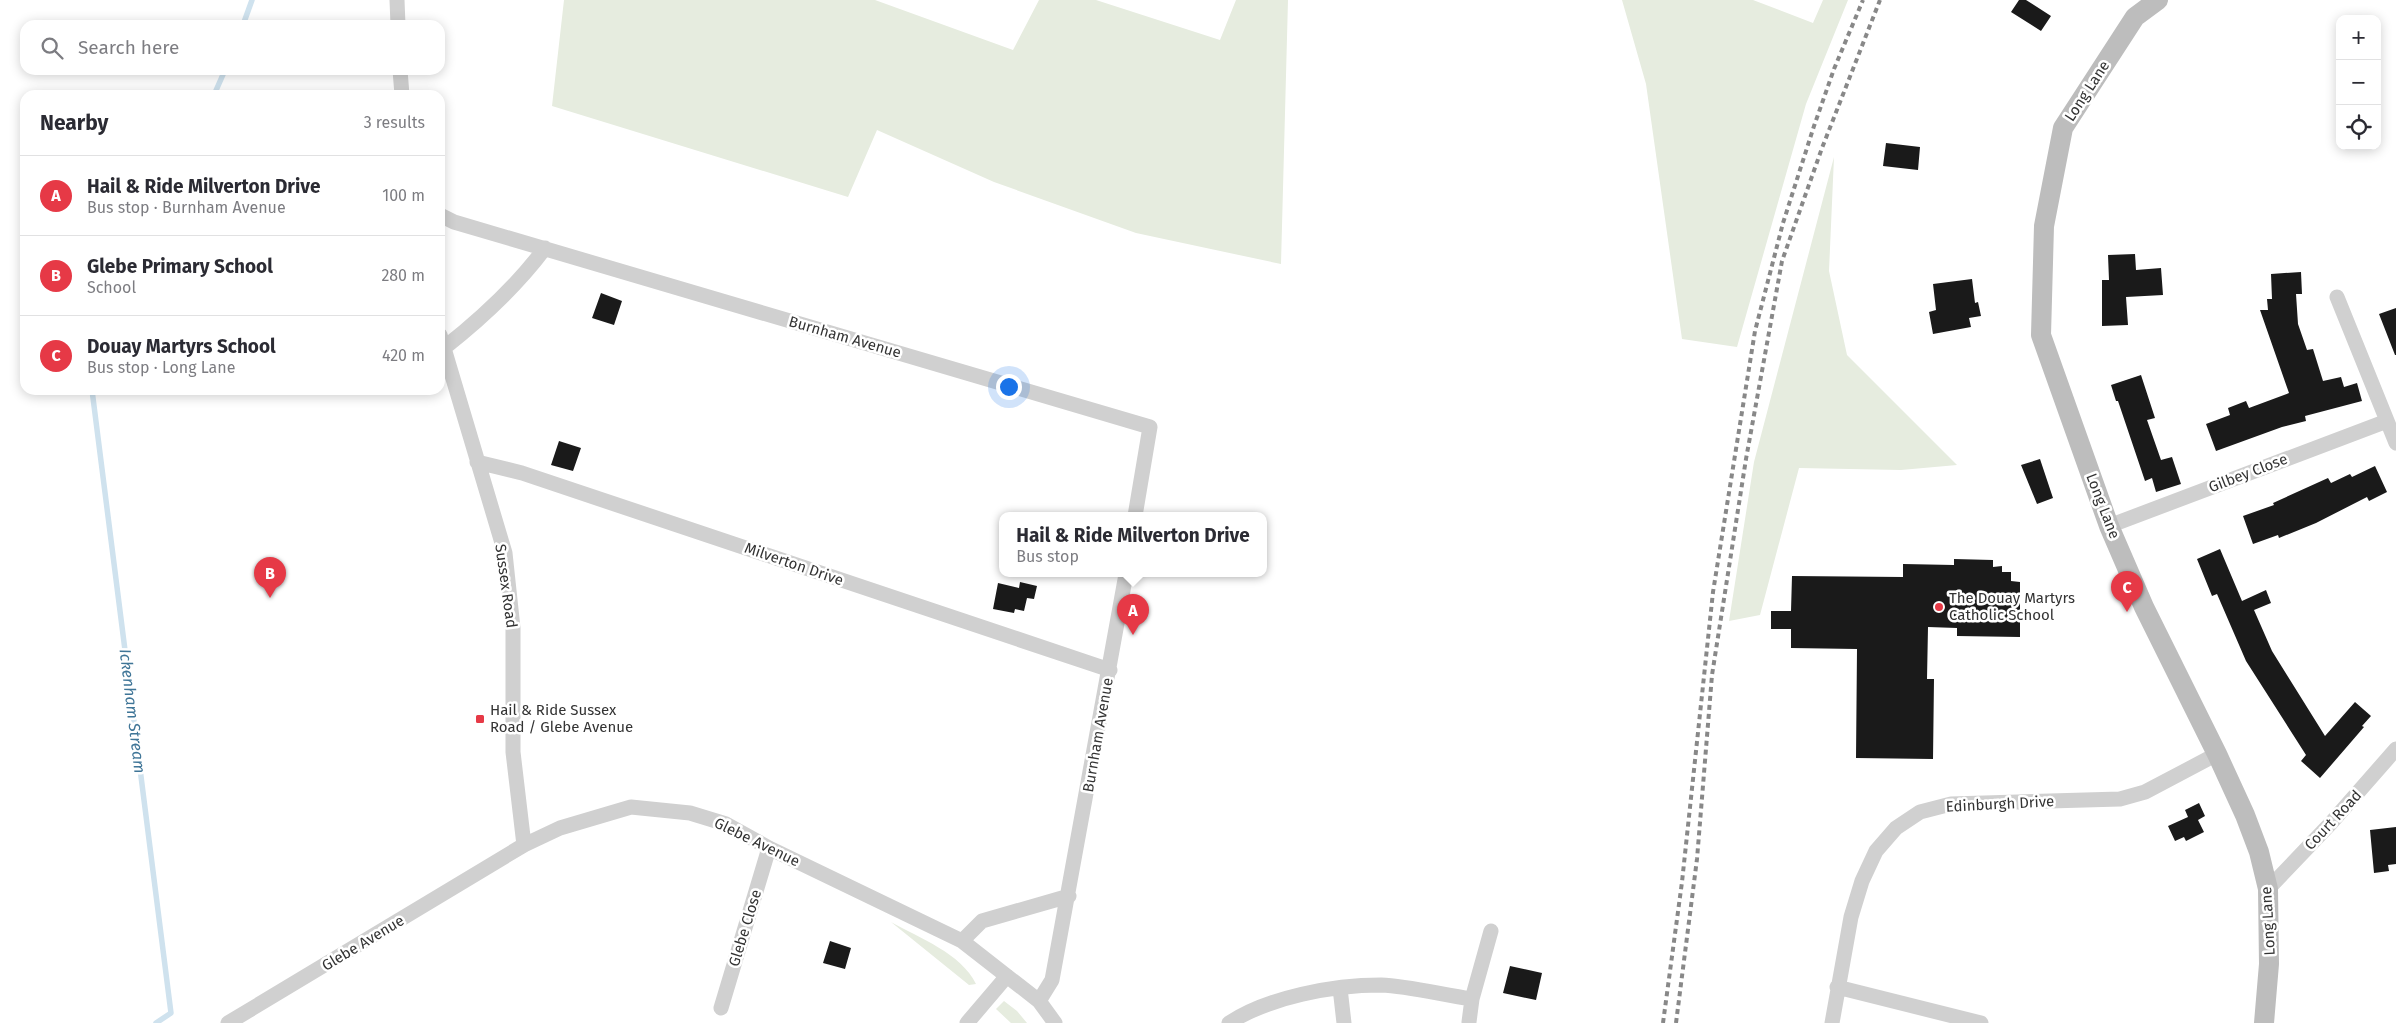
<!DOCTYPE html>
<meta charset="utf-8">
<style>
:root{--surface:#fff;--page:#f7f7f7;--text:#2b2b33;--muted:#7c7c81;--line:#e1e1e2;--accent:#e63946}
body{margin:0;font-family:"Fira Sans",sans-serif;background:var(--page);color:var(--text)}
.controls{position:absolute;right:15px;top:15px;display:grid;overflow:hidden;border-radius:10px;box-shadow:0 2px 12px #0003}
.controls button{width:45px;height:45px;display:grid;place-items:center;padding:0;border:0;border-bottom:1px solid var(--line);background:var(--surface);color:var(--text);font:25px sans-serif}
.you{position:absolute;left:1008px;top:386px;width:18px;height:18px;margin:-12px;border:4px solid #fff;border-radius:50%;background:#1a73e8;box-shadow:0 0 0 8px #1a73e833}
.badge{display:grid;place-items:center;width:32px;height:32px;border-radius:50%;background:var(--accent);color:#fff;font-size:16px;font-weight:700}
.pin{position:absolute;translate:-50% -41px;filter:drop-shadow(0 1px 2px #0008)}
.pin::after{content:'';position:absolute;top:26px;width:18px;height:15px;background:inherit;clip-path:polygon(0 0,100% 0,50% 100%)}
.popup{position:absolute;left:999px;top:512px;width:268px;height:65px;box-sizing:border-box;display:grid;place-content:center;border-radius:10px;background:var(--surface);filter:drop-shadow(0 1px 4px #0005);font-size:16px;white-space:nowrap;color:var(--muted)}
.popup b{font-size:19px;color:var(--text)}
.popup::after{content:'';position:absolute;left:50%;top:100%;margin-left:-10px;border:10px solid transparent;border-top-color:var(--surface)}
.list{margin:0;padding:0;list-style:none}
h2{display:flex;justify-content:space-between;align-items:center;height:65px;margin:0;padding:0 20px;font-size:21px}
h2 small{font-size:16px;font-weight:400;color:var(--muted)}
.list li{display:grid;grid-template-columns:32px 1fr auto;gap:15px;align-items:center;box-sizing:border-box;height:80px;padding:0 20px;border-top:1px solid var(--line)}
.list b{display:block;font-size:19px;white-space:nowrap}
.list p{margin:0;font-size:16px;white-space:nowrap;color:var(--muted)}
.list em{font-size:16px;font-style:normal;color:var(--muted)}
.icon{flex:none;width:28px;height:28px;fill:none;stroke:currentColor;stroke-width:2;stroke-linecap:round;stroke-linejoin:round}
.map{position:relative;flex:none;width:2396px;height:1023px;overflow:hidden}
.search{position:absolute;background:var(--surface);box-shadow:0 2px 12px #0003;left:20px;top:20px;width:425px;height:55px;display:flex;align-items:center;gap:12px;box-sizing:border-box;padding:0 18px;border-radius:15px;color:var(--muted);font-size:19px}
.panel{position:absolute;background:var(--surface);box-shadow:0 2px 12px #0003;left:20px;top:90px;width:425px;height:305px;border-radius:15px}
.map>svg:first-child{display:block}
.green{fill:#e6ecdf}
.lines{fill:none;stroke-linecap:round;stroke-linejoin:round}
.stream{stroke:#cfe2ee;stroke-width:5.5}
.building{fill:#1a1a1a}
.minor{stroke:#d0d0d0;stroke-width:15}
.secondary{stroke:#bdbdbd;stroke-width:20}
.rail{stroke:#888;stroke-width:4;stroke-dasharray:5 4;stroke-linecap:butt}
.poi-dot{fill:#e63946;stroke:#fff;stroke-width:2}
.labels{text-anchor:middle;stroke-width:5;stroke-linejoin:round;paint-order:stroke}
.street-label{font-size:15px;fill:#333;stroke:#fff}
.poi-label{font-size:15px;fill:#333;stroke:#fff;text-anchor:start}
.water-label{font-size:16px;font-style:italic;fill:#3f7597;stroke:#fff}
</style>
<div class="map">
<svg width="2396" height="1023" viewBox="0 0 2396 1023">
<rect width="100%" height="100%" fill="#fff"/>
<path class="green" d="M564,0H875L1013,50L1039,0H1096L1220,40L1236,0H1288L1281,264L1136,233L994,182L877,130L848,197L552,106Z
M1622,0H1753L1813,23L1823,0H1848L1806,104L1737,347L1682,339L1646,84Z
M1834,157L1829,271L1847,355L1957,465L1901,470L1799,468L1760,615L1729,621L1754,462Z
M891,922C919,938 961,953 976,984L969,985Z
M1004,1001L1017,1011L1027,1023H1011L996,1009Z"/>
<g class="lines">
<path class="stream" d="M243,25L252,0
M214,95L225,70
M92,390L171,1013L156,1023"/>
</g>
<path class="building" d="M2019,0H2026L2051,16L2041,31L2011,12Z
M1886,143L1920,147L1918,170L1883,166Z
M2135,254L2136,270L2161,268L2163,295L2126,297L2128,325L2102,326V280H2109L2108,255Z
M2301,272L2302,294H2296L2298,324L2307,350L2313,349L2323,381L2341,377L2344,387L2357,383L2362,401L2305,416L2306,421L2282,427L2216,451L2206,424L2230,415L2228,408L2246,401L2249,408L2289,393L2260,310H2268L2267,299H2272L2271,274Z
M1972,279L1975,303L1978,302L1981,316L1969,318L1971,327L1933,334L1929,312L1936,310L1933,284Z
M601,293L622,301L614,325L592,318Z
M2396,308V355H2395L2379,314Z
M2141,375L2155,418L2147,420L2161,460L2172,457L2181,484L2156,492L2152,478L2145,481L2118,401H2116L2111,385Z
M559,441L581,448L573,471L551,465Z
M2040,459L2053,498L2037,504L2021,465Z
M2375,466L2387,492L2369,501L2367,497L2316,523L2279,538L2278,535L2253,544L2243,516L2274,505L2273,503L2328,478L2331,483L2350,474L2352,477Z
M2220,549L2242,601L2266,590L2271,603L2254,610L2272,651L2325,736L2355,702L2371,716L2362,726L2364,727L2320,778L2301,761L2306,755L2246,661L2217,594L2212,596L2197,559Z
M1954,559L1993,560V567L2002,566V572H2011V581L2020,582V637L1957,636V628L1928,627L1927,679H1934L1933,759L1856,758L1857,649L1791,648V629H1771V611H1791L1792,576L1903,577V564L1954,565Z
M1020,582L1037,586L1034,599L1027,598L1024,611L1015,609L1014,613L993,609L998,583L1019,588Z
M2199,803L2205,816L2198,820L2204,832L2186,841L2184,837L2175,841L2168,826L2188,817L2185,810Z
M2396,827V864L2388,865L2389,871L2374,873L2370,830Z
M830,941L851,948L845,969L823,963Z
M1510,966L1542,973L1536,1000L1503,993Z"/>
<g class="lines">
<path class="minor" d="M397,0L398,25
M400,70L402,95
M440,215L454,222L1150,427L1135,516
M2337,297L2396,443
M440,335L505,553L513,628V752L524,845
M444,348C482,318 516,287 545,248
M477,462L522,473L1110,670
M2109,526L2387,421
M2268,889L2331,823L2396,749
M962,941L982,921L1069,896
M1837,987L1981,1023
M1340,988L1344,1023
M1039,1001L1052,980L1126,574
M721,1008L769,848
M1469,1022L1472,999L1491,931
M228,1023L524,845L560,828L631,807L690,813L726,824L769,848L962,941L1039,1001L1055,1023
M967,1023L1007,976
M1229,1023C1269,997 1333,985 1381,985C1409,986 1443,995 1472,999
M1832,1023L1851,917L1862,881L1876,851L1896,828L1920,812L1951,804L2120,799L2145,792L2217,754"/>
<path class="secondary" d="M2158,0L2135,17L2063,128L2044,226L2041,335L2109,526L2144,607L2217,754L2245,815L2259,852L2268,889L2269,964L2264,1023"/>
<path class="rail" d="M1663,1023L1682,882L1713,592L1755,331L1783,223L1814,126L1834,69L1863,0
M1676,1023L1697,859L1712,675L1746,459L1782,261L1822,148L1880,0"/>
</g>
<g class="poi-dot">
<circle cx="1939" cy="607" r="5"/>
<rect x="475" y="714" width="10" height="10" rx="2.5"/>
</g>
<g class="labels">
<g class="street-label">
<text transform="translate(2087 91) rotate(-57)" y="5">Long Lane</text>
<text transform="translate(845 337) rotate(16)" y="5">Burnham Avenue</text>
<text transform="translate(2248 473) rotate(-21)" y="5">Gilbey Close</text>
<text transform="translate(2103 506) rotate(69)" y="5">Long Lane</text>
<text transform="translate(794 564) rotate(19)" y="5">Milverton Drive</text>
<text transform="translate(506 586) rotate(82)" y="5">Sussex Road</text>
<text transform="translate(1098 735) rotate(-80)" y="5">Burnham Avenue</text>
<text transform="translate(2000 804) rotate(-3)" y="5">Edinburgh Drive</text>
<text transform="translate(2333 820) rotate(-47)" y="5">Court Road</text>
<text transform="translate(757 842) rotate(26)" y="5">Glebe Avenue</text>
<text transform="translate(2268 921) rotate(-93)" y="5">Long Lane</text>
<text transform="translate(745 928) rotate(-73)" y="5">Glebe Close</text>
<text transform="translate(363 943) rotate(-31)" y="5">Glebe Avenue</text>
</g>
<g class="poi-label">
<text x="1949" y="603">The Douay Martyrs<tspan x="1949" dy="17">Catholic School</tspan></text>
<text x="490" y="715">Hail &amp; Ride Sussex<tspan x="490" dy="17">Road / Glebe Avenue</tspan></text>
</g>
<g class="water-label">
<text transform="translate(133 711) rotate(83)" y="6">Ickenham Stream</text>
</g>
</g>
</svg>
<div class="controls">
<button>+</button>
<button>−</button>
<button><svg class="icon" aria-label="locate" viewBox="0 0 24 24"><circle cx="12" cy="12" r="6"/><path d="M12 2v4M12 18v4M2 12h4M18 12h4"/></svg></button>
</div>
<div class="you"></div>
<div class="pin badge" style="left:1133px;top:635px">A</div>
<div class="popup"><b>Hail &amp; Ride Milverton Drive</b>Bus stop</div>
<div class="pin badge" style="left:270px;top:598px">B</div>
<div class="pin badge" style="left:2127px;top:612px">C</div>
<div class="search"><svg class="icon" aria-label="search" viewBox="0 0 24 24"><circle cx="10" cy="10" r="6"/><path d="M15 15l6 6"/></svg>Search here</div>
<section class="panel">
<h2>Nearby<small>3 results</small></h2>
<ul class="list">
<li><span class="badge">A</span><div><b>Hail &amp; Ride Milverton Drive</b><p>Bus stop · Burnham Avenue</p></div><em>100 m</em></li>
<li><span class="badge">B</span><div><b>Glebe Primary School</b><p>School</p></div><em>280 m</em></li>
<li><span class="badge">C</span><div><b>Douay Martyrs School</b><p>Bus stop · Long Lane</p></div><em>420 m</em></li>
</ul>
</section>
</div>
